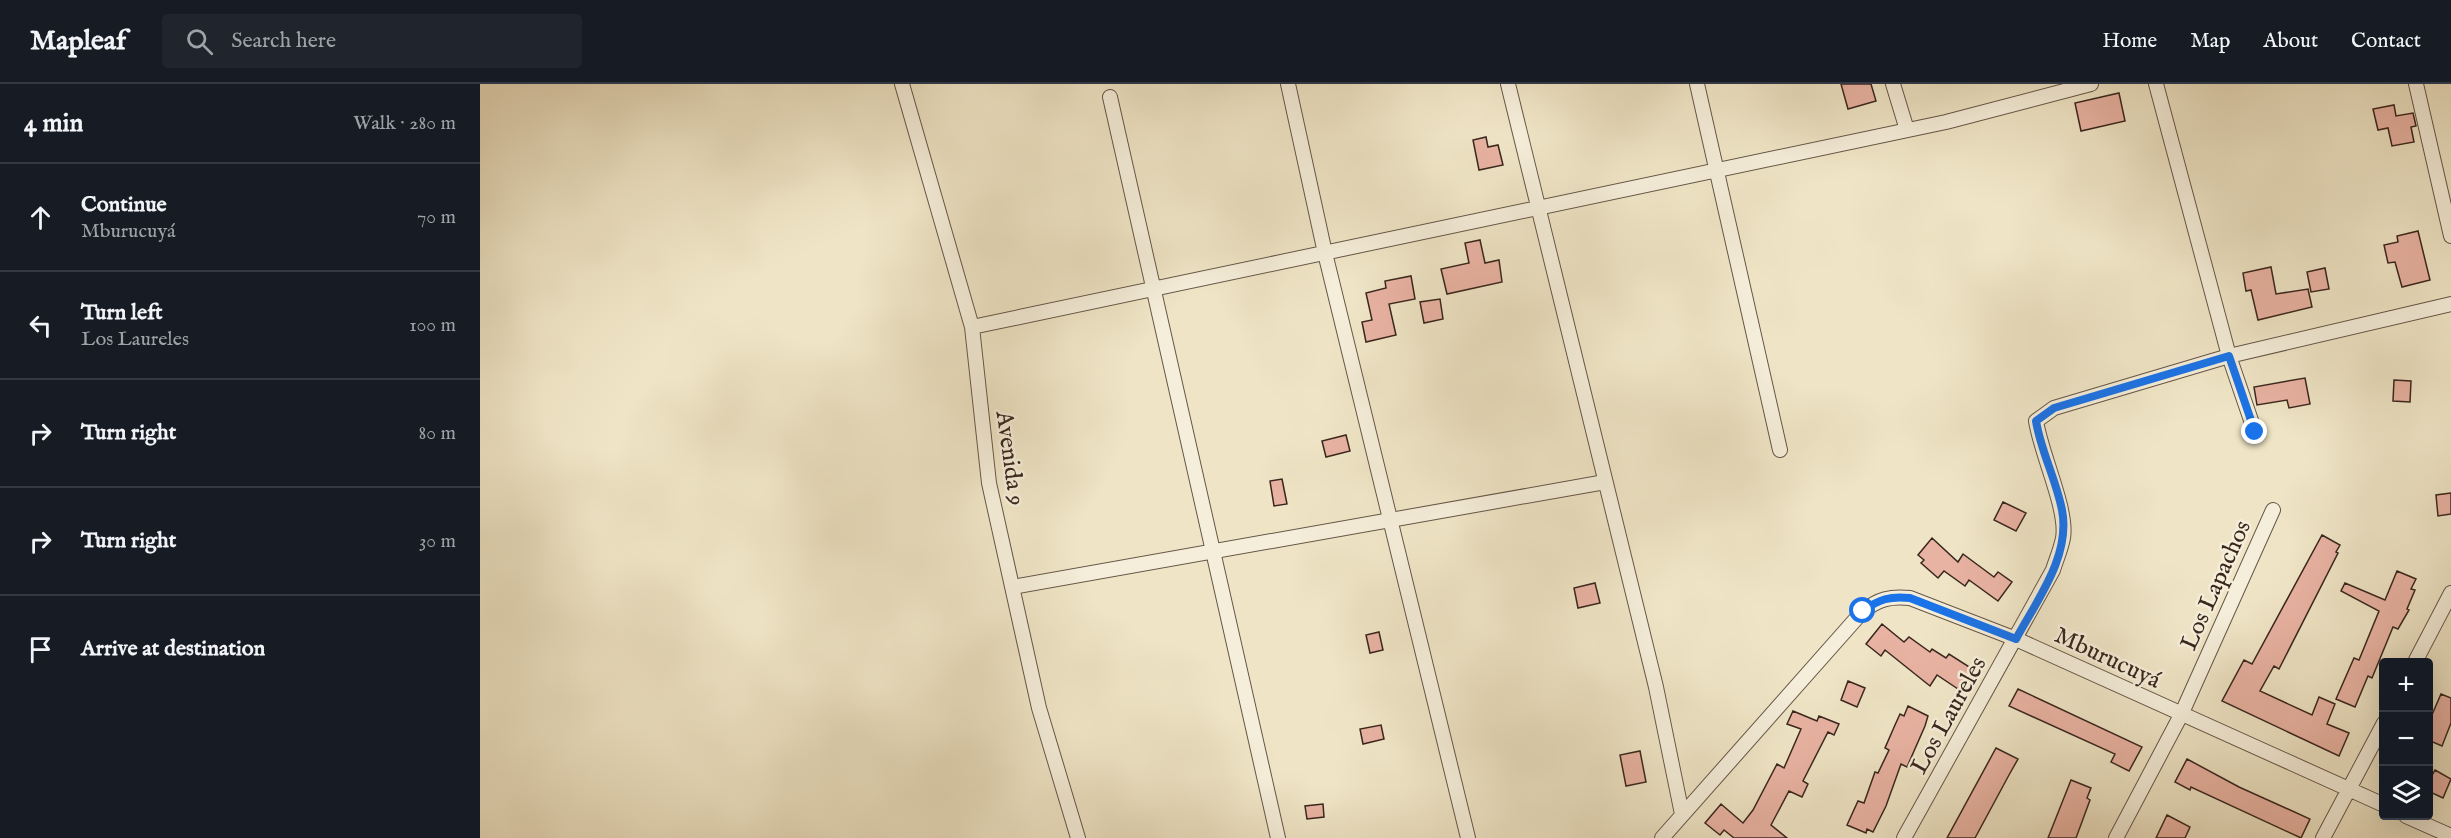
<!DOCTYPE html>
<meta charset="utf-8">
<style>
:root{--surface:#171b24;--page:#20242c;--text:#f1f3f6;--muted:#9ea1a6;--line:#363941}
body{margin:0;font-family:"IM FELL English",serif;background:var(--page);color:var(--text)}
.controls{position:absolute;right:18px;bottom:18px;display:grid;overflow:hidden;border-radius:6px;box-shadow:0 6px 24px #0002}
.controls button{width:54px;height:54px;display:grid;place-items:center;padding:0;border:0;border-bottom:2px solid var(--line);background:var(--surface);color:var(--text);font:30px sans-serif}
.stop{position:absolute;width:18px;height:18px;margin:-14px;border:4px solid #1a73e8;border-radius:50%;background:#fff}
.stop.end{background:#1a73e8;border-color:#fff;box-shadow:0 2px 6px #0008}
.list{margin:0;padding:0;list-style:none}
h2{display:flex;justify-content:space-between;align-items:center;height:78px;margin:0;padding:0 24px;font-size:26px}
h2 small{font-size:20px;font-weight:400;color:var(--muted)}
.list li{display:grid;grid-template-columns:39px 1fr auto;gap:18px;align-items:center;box-sizing:border-box;height:108px;padding:0 24px;border-top:2px solid var(--line)}
.list b{display:block;font-size:22px;white-space:nowrap}
.list p{margin:0;font-size:20px;white-space:nowrap;color:var(--muted)}
.list em{font-size:20px;font-style:normal;color:var(--muted)}
.icon{flex:none;width:33px;height:33px;fill:none;stroke:currentColor;stroke-width:2;stroke-linecap:round;stroke-linejoin:round}
.map{position:relative;flex:none;width:1971px;height:754px;overflow:hidden}
header{display:flex;align-items:center;gap:36px;box-sizing:border-box;height:84px;padding:0 30px;background:var(--surface);border-bottom:2px solid var(--line)}
header strong{font-size:28px}
nav{display:flex;gap:33px;margin-inline-start:auto;font-size:21px}
.search{width:420px;height:54px;background:var(--page);display:flex;align-items:center;gap:15px;box-sizing:border-box;padding:0 21px;border-radius:6px;color:var(--muted);font-size:22px}
main{display:flex}
aside{flex:1;background:var(--surface)}
.map>svg:first-child{display:block}
.building{fill:#e9b3a3;stroke:#39261d;stroke-width:1.5}
.lines{fill:none;stroke-linecap:round;stroke-linejoin:round}
.minor-casing{stroke:#665647;stroke-width:16}
.minor{stroke:#f5eeda;stroke-width:14}
.route{stroke:#1a73e8;stroke-width:8}
.labels{text-anchor:middle;stroke-width:5;stroke-linejoin:round;paint-order:stroke}
.street-label{font-size:24px;fill:#39261d;stroke:#f5eeda}
</style>
<header>
<strong>Mapleaf</strong>
<div class="search"><svg class="icon" aria-label="search" viewBox="0 0 24 24"><circle cx="10" cy="10" r="6"/><path d="M15 15l6 6"/></svg>Search here</div>
<nav><a>Home</a><a>Map</a><a>About</a><a>Contact</a></nav>
</header>
<main>
<aside>
<h2>4 min<small>Walk · 280 m</small></h2>
<ul class="list">
<li><svg class="icon" aria-label="ahead" viewBox="0 0 24 24"><path d="M12 20V5M6 11l6-6 6 6"/></svg><div><b>Continue</b><p>Mburucuyá</p></div><em>70 m</em></li>
<li><svg class="icon" aria-label="left" viewBox="0 0 24 24"><path d="M17 20v-9H6M10 6l-5 5 5 5"/></svg><div><b>Turn left</b><p>Los Laureles</p></div><em>100 m</em></li>
<li><svg class="icon" aria-label="right" viewBox="0 0 24 24"><path d="M7 20v-9h11M14 6l5 5-5 5"/></svg><div><b>Turn right</b></div><em>80 m</em></li>
<li><svg class="icon" aria-label="right" viewBox="0 0 24 24"><path d="M7 20v-9h11M14 6l5 5-5 5"/></svg><div><b>Turn right</b></div><em>30 m</em></li>
<li><svg class="icon" aria-label="arrive" viewBox="0 0 24 24"><path d="M6 21V4h12l-3 4 3 4H6"/></svg><div><b>Arrive at destination</b></div></li>
</ul>
</aside>
<div class="map">
<svg width="1971" height="754" viewBox="0 0 1971 754">
<rect width="100%" height="100%" fill="#efe5c6"/>
<filter id="stains"><feTurbulence type="fractalNoise" baseFrequency=".00333" numOctaves="4"/><feColorMatrix values="0 0 0 0 .2 0 0 0 0 .09 0 0 0 0 .02 0 0 0 .5 -.17"/></filter>
<radialGradient id="worn" r=".72"><stop offset=".6" stop-color="#630" stop-opacity="0"/><stop offset="1" stop-color="#630" stop-opacity=".3"/></radialGradient>
<path class="building" d="M1361,0H1391L1396,17L1368,25Z
M1639,9L1645,37L1601,47L1595,19Z
M1914,21L1916,32L1933,29L1936,42L1931,43L1934,58L1912,62L1908,44L1898,46L1893,25Z
M1006,53L1008,63L1018,61L1023,81L999,86L993,56Z
M1938,147L1950,196L1922,203L1915,178L1908,179L1904,161L1918,158L1917,152Z
M1000,156L1005,179L1019,176L1022,198L967,210L961,185L989,179L985,159Z
M1791,183L1796,210L1828,205L1832,223L1778,236L1771,206L1766,207L1763,189Z
M1845,184L1849,205L1831,208L1827,188Z
M931,192L935,215L909,220L916,251L886,258L882,238L892,236L886,209L906,204L905,197Z
M960,215L963,235L944,239L940,218Z
M1825,294L1830,320L1809,324L1807,316L1777,321L1774,303Z
M1914,296L1931,297L1930,318L1913,317Z
M866,351L870,367L846,373L842,357Z
M802,395L807,420L794,422L790,397Z
M1971,409V430L1958,432L1956,411Z
M1523,418L1546,429L1536,447L1514,436Z
M1842,451L1860,461L1856,468L1858,469L1799,585L1794,582L1780,607L1832,631L1839,613L1855,620L1847,640L1869,649L1859,672L1742,617L1764,576L1772,580Z
M1452,454L1478,478L1483,470L1514,493L1518,488L1532,498L1518,517L1489,496L1485,502L1464,487L1458,494L1441,479L1444,476L1438,471Z
M1917,487L1936,495L1931,505L1935,506L1927,525L1929,526L1918,545L1913,543L1892,594L1888,592L1875,623L1856,615L1874,574L1879,576L1899,527L1861,507L1865,499L1905,516Z
M1115,499L1120,519L1098,524L1094,504Z
M1402,540L1424,558L1429,553L1450,568L1452,565L1466,574L1469,570L1494,586L1481,607L1457,591L1450,602L1405,566L1401,572L1386,560Z
M899,548L903,566L890,569L886,551Z
M1368,597L1385,604L1377,623L1361,616Z
M1538,605L1662,663L1649,687L1631,678L1635,670L1529,622Z
M1961,610L1971,614V639L1962,662L1948,656V640Z
M1428,622L1448,632L1445,642L1427,683L1421,680L1406,722L1393,748L1387,745L1386,749L1367,741L1378,717L1384,719L1395,688L1398,689L1409,666L1405,664L1415,641L1420,630L1424,632Z
M1313,627L1337,637L1339,632L1359,640L1354,651L1348,648L1323,697L1328,700L1322,713L1309,707L1291,741L1307,754H1254L1244,746L1240,751L1225,739L1241,720L1263,739L1273,726L1297,680L1304,684L1321,645L1307,640Z
M901,641L904,655L883,660L880,645Z
M1516,664L1538,675L1529,691L1495,754H1467Z
M1160,667L1166,698L1146,702L1140,671Z
M1707,675L1759,703L1830,735L1821,754L1711,703L1710,706L1695,698Z
M1955,686L1971,695L1963,714L1948,707V698Z
M1591,696L1611,704L1607,714L1610,716L1596,754H1568Z
M843,720L844,733L827,735L825,722Z
M1687,731L1710,743L1705,754H1676Z"/>
<g class="lines">
<g class="minor-casing">
<path id="minor" d="M422,0L492,243L509,399L559,624L598,754
M808,0L845,169L988,754
M1028,0L1176,603L1202,730
M1217,0L1300,366
M1413,0L1427,46
M1676,0L1749,272L1775,348
M1936,0L1971,152
M630,13L798,754
M492,243L1466,38L1611,0
M532,503L1125,398
M1935,578L1971,509
M1926,732L1971,752
M1182,754L1383,527C1399,515 1410,512 1430,514L1536,555L1904,721
M1424,754L1573,486C1576,476 1581,465 1583,454C1588,426 1561,370 1556,337L1574,324L1749,272L1971,220
M1636,754L1701,631L1793,426
M1843,754L1904,639"/>
</g>
<use href="#minor" class="minor"/>
</g>
<g class="lines">
<path class="route" d="M1383,527C1399,515 1410,512 1430,514L1536,555C1557,516 1591,472 1582,426C1576,395 1561,368 1556,337L1574,324L1749,272L1775,348"/>
</g>
<g class="labels">
<g class="street-label">
<text transform="translate(531 374) rotate(82)" y="8">Avenida 9</text>
<text transform="translate(1735 501) rotate(-66)" y="8">Los Lapachos</text>
<text transform="translate(1628 573) rotate(25)" y="8">Mburucuyá</text>
<text transform="translate(1468 631) rotate(-61)" y="8">Los Laureles</text>
</g>
</g>
<rect width="100%" height="100%" filter="url(#stains)"/>
<rect width="100%" height="100%" fill="url(#worn)"/>
</svg>
<div class="controls">
<button>+</button>
<button>−</button>
<button><svg class="icon" aria-label="layers" viewBox="0 0 24 24"><path d="M12 4l9 5-9 5-9-5zM3 14l9 5 9-5"/></svg></button>
</div>
<div class="stop" style="left:1383px;top:527px"></div>
<div class="stop end" style="left:1775px;top:348px"></div>
</div>
</main>
